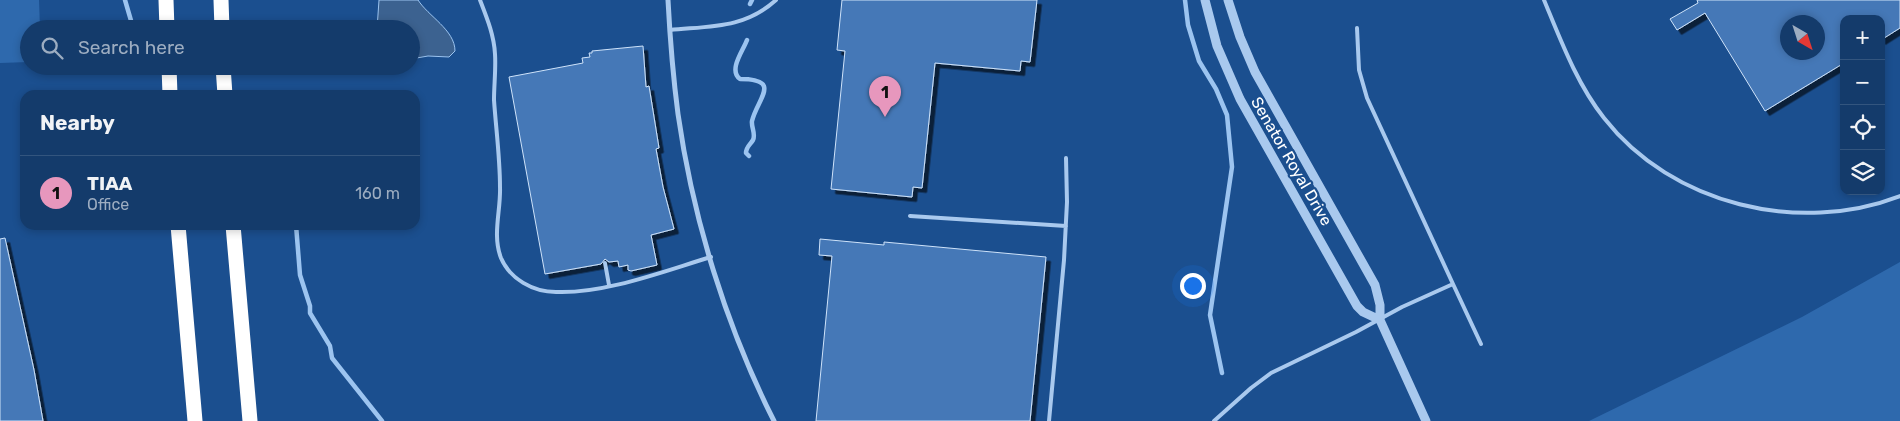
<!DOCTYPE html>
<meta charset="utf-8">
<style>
:root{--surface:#143b6b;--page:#214673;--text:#f1f3f6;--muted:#9dadc1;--line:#33557e;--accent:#e797bd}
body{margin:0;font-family:Rubik,sans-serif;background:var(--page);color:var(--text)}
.controls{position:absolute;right:15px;top:15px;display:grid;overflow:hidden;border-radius:10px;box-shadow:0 2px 8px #0003}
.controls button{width:45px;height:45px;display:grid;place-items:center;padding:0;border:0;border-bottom:1px solid var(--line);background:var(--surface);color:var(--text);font:25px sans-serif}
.compass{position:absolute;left:1780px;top:15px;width:45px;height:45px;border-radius:50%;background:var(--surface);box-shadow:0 2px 8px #0003;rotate:141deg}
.you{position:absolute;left:1192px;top:285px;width:18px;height:18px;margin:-12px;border:4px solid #fff;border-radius:50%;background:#1a73e8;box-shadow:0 0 0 8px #1a73e833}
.badge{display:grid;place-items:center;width:32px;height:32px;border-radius:50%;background:var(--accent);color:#111;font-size:16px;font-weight:700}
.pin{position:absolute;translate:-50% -41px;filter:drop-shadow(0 1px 2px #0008)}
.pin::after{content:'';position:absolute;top:26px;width:18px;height:15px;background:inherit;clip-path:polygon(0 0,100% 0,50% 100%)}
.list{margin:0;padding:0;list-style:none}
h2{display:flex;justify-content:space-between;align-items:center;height:65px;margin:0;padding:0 20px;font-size:21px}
h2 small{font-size:16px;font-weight:400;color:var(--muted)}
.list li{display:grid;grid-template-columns:32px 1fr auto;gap:15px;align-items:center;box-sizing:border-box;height:75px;padding:0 20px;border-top:1px solid var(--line)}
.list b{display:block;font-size:19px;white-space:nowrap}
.list p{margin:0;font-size:16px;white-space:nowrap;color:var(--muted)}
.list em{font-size:16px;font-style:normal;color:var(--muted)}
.icon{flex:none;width:28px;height:28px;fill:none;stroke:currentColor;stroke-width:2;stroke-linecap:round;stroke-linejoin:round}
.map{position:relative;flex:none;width:1900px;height:421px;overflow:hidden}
.search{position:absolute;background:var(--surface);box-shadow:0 2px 8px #0003;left:20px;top:20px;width:400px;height:55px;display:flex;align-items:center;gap:12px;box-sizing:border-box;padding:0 18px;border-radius:28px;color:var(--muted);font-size:19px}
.panel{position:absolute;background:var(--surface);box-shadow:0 2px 8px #0003;left:20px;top:90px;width:400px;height:140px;border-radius:15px}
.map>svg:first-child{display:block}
.green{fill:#2e69ad}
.water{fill:#3c6290;stroke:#9cc4f0}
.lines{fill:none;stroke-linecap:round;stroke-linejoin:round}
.stream{stroke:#9cc4f0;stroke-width:4.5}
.building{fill:#4478b7;stroke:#cfe3fa;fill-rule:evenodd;filter:url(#shadow)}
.service{stroke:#a9c9ee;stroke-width:4}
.minor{stroke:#a9c9ee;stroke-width:5}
.tertiary{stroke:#a9c9ee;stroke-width:9}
.motorway{stroke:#fff;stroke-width:15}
.labels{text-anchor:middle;stroke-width:4.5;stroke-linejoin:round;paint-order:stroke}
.street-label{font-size:16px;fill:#fff;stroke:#1b4f8f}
</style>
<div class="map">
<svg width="1900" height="421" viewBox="0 0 1900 421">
<defs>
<filter id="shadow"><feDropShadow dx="4.5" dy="4.5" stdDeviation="0" flood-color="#0009"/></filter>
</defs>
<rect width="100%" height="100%" fill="#1b4f8f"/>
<path class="green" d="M0,0H39L40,29H29V62L0,63Z
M1900,262V421H1589L1802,317Z"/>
<path class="water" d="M379,0H418C428,16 455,30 455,51L449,57L428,56L411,59V29H377Z"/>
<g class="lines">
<path class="stream" d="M125,0L132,24L135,26
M1185,0L1188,25L1199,61L1216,89L1227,115L1232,167L1210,315L1222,373
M750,4L752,0
M747,40C743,51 728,70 740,79C783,79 757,99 752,121C751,127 756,134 753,140C750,145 746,147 746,153L749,156
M296,225L300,275L310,306V313L330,346L332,358L382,421"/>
</g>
<path class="building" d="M842,0H1037L1030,62L1021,61L1020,71L935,63L922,188L913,187L912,197L831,189L845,51L837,50Z
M1697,0H1900V28L1881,40V19H1844V63L1765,111L1705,13L1677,30L1670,19L1698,3ZM1788,22H1818V52H1788Z
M643,46L646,87L649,86L659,148L656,149L663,187L674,229L651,235L657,265L631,271L628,270V265L619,267L618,261L609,262L605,259L601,264L545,274L509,77L583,63L582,58L590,57L589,53H592V51Z
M5,238L34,370L43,421H0V239Z
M820,239L884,245V242L1046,257L1030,421H816L832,256L819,255Z"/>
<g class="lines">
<path class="service" d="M480,0C487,18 494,35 495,54C496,69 494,85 494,100C496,129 500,158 500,187C501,210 492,235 501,258C510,279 533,292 556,292C605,294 664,271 711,257
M1544,0C1561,41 1577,84 1604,118C1672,205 1799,235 1900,196
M670,30C709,26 744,29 776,0
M910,216L1066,226
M605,263L609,285
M1453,284L1481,344
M1049,421L1064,260L1067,202L1066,158
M1214,421L1251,388L1271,373L1356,332L1402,307L1453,284L1367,98L1359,70L1357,28"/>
<path class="minor" d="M668,0C670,38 673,76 678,114C693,219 726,326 774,421"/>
<path class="tertiary" d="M1205,0L1217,46L1240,99L1357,306L1363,312L1380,320
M1228,0L1240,37L1255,72L1375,285L1380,305V320L1426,421"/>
<path class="motorway" d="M166,0L167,29
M221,0L222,29
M169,66L170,95
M223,66L225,95
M178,225L195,421
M233,225L250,421"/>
</g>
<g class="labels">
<g class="street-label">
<text transform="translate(1292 161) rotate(60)" y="6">Senator Royal Drive</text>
</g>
</g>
</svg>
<div class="controls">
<button>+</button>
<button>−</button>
<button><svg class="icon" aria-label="locate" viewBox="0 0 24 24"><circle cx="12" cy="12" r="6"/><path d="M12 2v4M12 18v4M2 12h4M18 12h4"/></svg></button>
<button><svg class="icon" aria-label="layers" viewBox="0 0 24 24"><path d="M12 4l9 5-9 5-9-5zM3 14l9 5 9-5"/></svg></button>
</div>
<svg class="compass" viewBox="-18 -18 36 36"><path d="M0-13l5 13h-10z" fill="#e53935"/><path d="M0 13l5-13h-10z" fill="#9dadc1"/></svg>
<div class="you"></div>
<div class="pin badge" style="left:885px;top:117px">1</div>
<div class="search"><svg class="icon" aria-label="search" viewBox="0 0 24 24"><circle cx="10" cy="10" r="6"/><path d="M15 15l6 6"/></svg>Search here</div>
<section class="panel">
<h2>Nearby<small></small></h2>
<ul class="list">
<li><span class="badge">1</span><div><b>TIAA</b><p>Office</p></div><em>160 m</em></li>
</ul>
</section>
</div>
